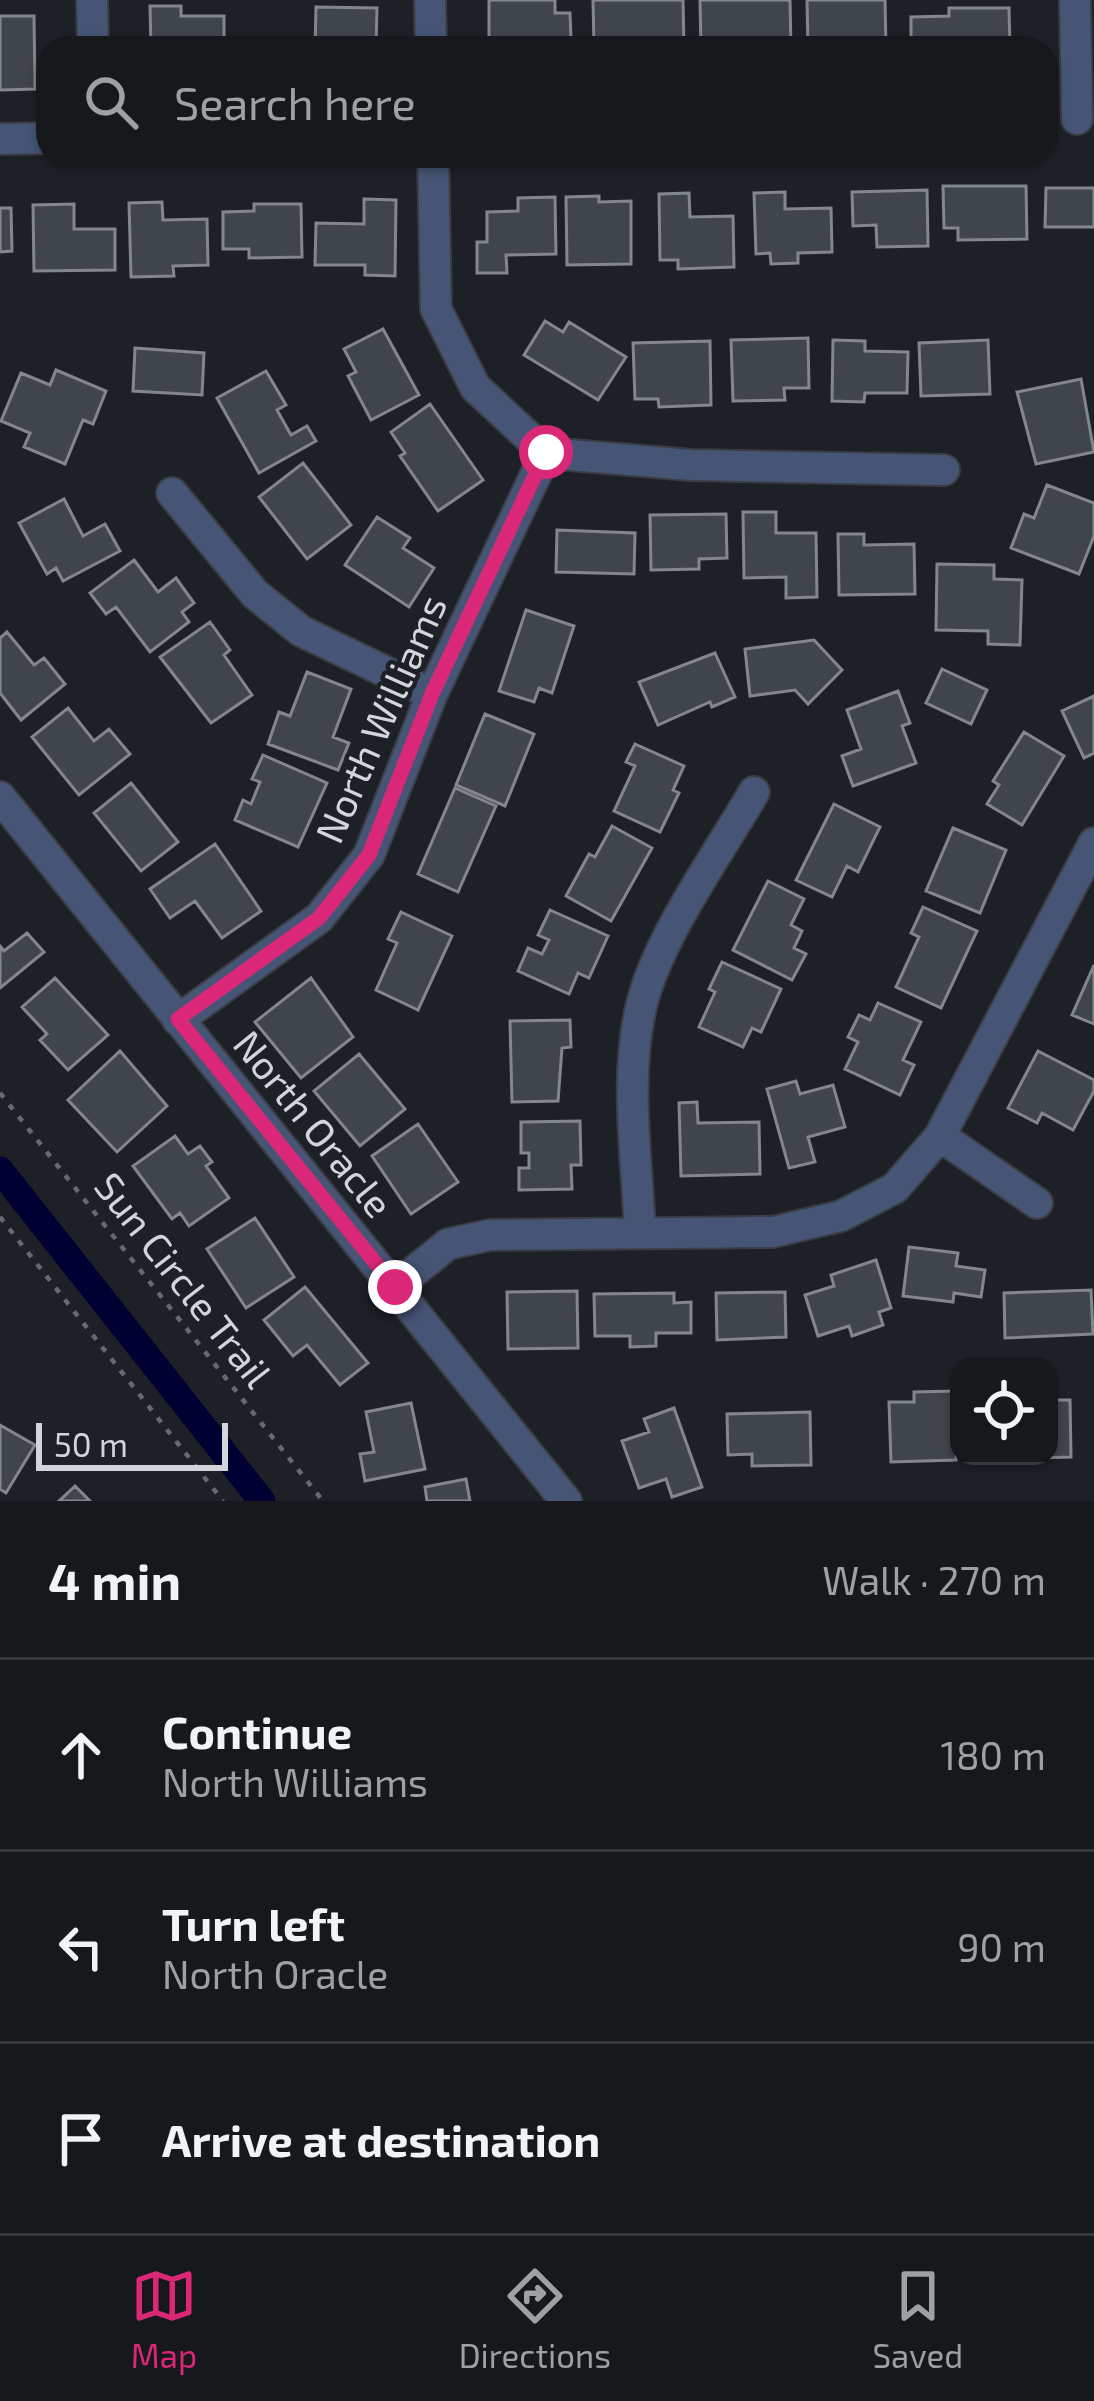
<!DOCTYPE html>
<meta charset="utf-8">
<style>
:root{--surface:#16181c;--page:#1f2125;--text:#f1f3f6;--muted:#9ea0a3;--line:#35373b;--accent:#db2777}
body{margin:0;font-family:"Exo 2",sans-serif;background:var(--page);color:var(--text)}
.controls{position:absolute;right:36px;bottom:36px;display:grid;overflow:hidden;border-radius:24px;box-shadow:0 3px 9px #0004}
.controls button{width:108px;height:108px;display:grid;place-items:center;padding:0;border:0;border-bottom:3px solid var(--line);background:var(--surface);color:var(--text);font:60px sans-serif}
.scale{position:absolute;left:36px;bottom:30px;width:192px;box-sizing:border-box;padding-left:12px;border:6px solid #d3d5da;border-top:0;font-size:33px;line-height:42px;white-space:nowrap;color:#d3d5da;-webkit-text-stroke:9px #1d2026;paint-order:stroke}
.stop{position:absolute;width:36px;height:36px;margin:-27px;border:9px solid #db2777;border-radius:50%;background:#fff}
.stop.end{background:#db2777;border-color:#fff;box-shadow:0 3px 12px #0008}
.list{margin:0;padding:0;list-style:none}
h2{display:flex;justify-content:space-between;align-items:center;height:156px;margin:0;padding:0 48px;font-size:51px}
h2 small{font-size:39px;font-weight:400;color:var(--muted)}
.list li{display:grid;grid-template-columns:78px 1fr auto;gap:36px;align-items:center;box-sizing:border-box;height:192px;padding:0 48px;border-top:3px solid var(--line)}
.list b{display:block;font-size:45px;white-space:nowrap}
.list p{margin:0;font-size:39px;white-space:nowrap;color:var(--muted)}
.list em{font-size:39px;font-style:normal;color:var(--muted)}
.icon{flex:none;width:66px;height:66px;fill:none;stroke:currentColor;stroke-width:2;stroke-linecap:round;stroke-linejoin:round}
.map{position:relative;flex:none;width:1094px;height:1501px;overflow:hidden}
.search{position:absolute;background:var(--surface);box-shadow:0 3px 9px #0004;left:36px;right:36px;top:36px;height:132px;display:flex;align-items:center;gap:30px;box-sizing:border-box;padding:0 42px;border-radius:36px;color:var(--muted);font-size:45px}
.sheet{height:732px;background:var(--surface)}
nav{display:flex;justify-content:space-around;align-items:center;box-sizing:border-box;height:168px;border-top:3px solid var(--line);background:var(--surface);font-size:33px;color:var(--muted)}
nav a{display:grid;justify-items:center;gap:6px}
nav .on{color:var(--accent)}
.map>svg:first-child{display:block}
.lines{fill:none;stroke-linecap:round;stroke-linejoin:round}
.canal{stroke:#010032;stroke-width:27}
.building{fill:#40444b;stroke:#82868e;stroke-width:3}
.street-casing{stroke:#3a3d43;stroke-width:34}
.path{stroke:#66696e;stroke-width:4.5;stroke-dasharray:6 9;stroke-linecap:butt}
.street{stroke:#465576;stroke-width:30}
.route{stroke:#db2777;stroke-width:15}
.labels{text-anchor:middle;stroke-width:9;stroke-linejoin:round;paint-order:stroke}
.street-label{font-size:39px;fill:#d3d5da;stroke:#1d2026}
</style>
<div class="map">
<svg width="1094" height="1501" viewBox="0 0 1094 1501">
<rect width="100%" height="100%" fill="#1d2026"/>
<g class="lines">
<path class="canal" d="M0,1170L262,1501"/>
</g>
<path class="building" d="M489,0H555V13H570L571,38L556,39V48H489Z
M593,0H683L684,48H594Z
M700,0H790L791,48H701Z
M807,0H885L886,48H808Z
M150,6H181V16H224V39H216V48H151Z
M316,7L377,8L376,45L315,48Z
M949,8H1009L1010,48H911V17L949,16Z
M0,16H34L35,89L0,90Z
M943,186H1026L1027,239L958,240V228H944Z
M1046,188H1094V227H1045Z
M927,190L928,246L877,247L876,225L853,226L852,192Z
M785,192V209L831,208L832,252L798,253V263L771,264L770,253L756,254L754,193Z
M689,193L690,217L733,216L734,267L678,269V260H660L659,194Z
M599,196V202L631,201V264L567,265L566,197Z
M555,197L556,254L506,255L507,273H477V242H487V212L518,211V198Z
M364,199L396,200L395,276L365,275V265H315L316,223L364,224Z
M162,202L163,220L207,219L208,265L173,266L174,276L131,277L129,203Z
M74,204V229H115V270L34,271L33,205Z
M254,204H301L302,257L249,258V249H223V212L254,211Z
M0,208H11L12,251L0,252Z
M545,321L563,332L569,322L626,357L598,400L524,355Z
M383,329L419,395L371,420L348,376L356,372L344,349Z
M808,338L809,388H784L785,400L733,401L731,340Z
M833,340L865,341V351L908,352L907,393H865L864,402L832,401Z
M988,340L990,394L921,396L919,343Z
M710,341L711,405L659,407L658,399H635L633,343Z
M135,348L204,353L202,395L133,391Z
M56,370L106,391L93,424L83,420L65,464L24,447L30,433L1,421L21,373L50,385Z
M266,371L286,405L277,410L291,435L307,426L316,441L259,473L217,398Z
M1081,379L1094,452L1036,464L1017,392Z
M430,404L483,480L438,511L400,456L405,453L391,432Z
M303,463L351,525L307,559L259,497Z
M1047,485L1094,503V536L1079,574L1011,548L1024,514L1034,518Z
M64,499L83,536L105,524L120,551L63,581L56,568L47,574L19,523Z
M743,512H776V533H816L817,597L786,598V577L744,578Z
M726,514L727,558L699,559V569L651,570L650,515Z
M377,517L410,538L403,548L434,568L409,607L345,565Z
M557,530L635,533L634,574L556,572Z
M838,534H864V545L914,544L915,594L839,595Z
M134,560L158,592L176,578L194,603L182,612L189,622L150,652L116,607L106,614L90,593Z
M937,564L994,565V579L1022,580L1020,645L988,644V631L936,630Z
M526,610L574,626L552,693L539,688L534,702L499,691Z
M210,622L230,650L224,655L252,695L211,723L160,657Z
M7,632L34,665L44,658L65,684L21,720L0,693V638Z
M814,640L842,670L808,704L795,690L750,696L745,649Z
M715,653L735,697L712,707L710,702L658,725L639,682Z
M942,669L987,690L971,724L926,703Z
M307,672L351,689L333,737L349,743L338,770L268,744L279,712L290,716Z
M898,691L910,723L902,726L916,763L853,786L842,756L861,749L847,710Z
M1094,696V753L1084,758L1062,711Z
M68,708L94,741L109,729L130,754L79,795L32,737Z
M485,714L534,734L505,806L456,785Z
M1024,732L1064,756L1022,825L987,804L999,785L993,781Z
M635,744L684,766L673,790L679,793L660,832L614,811L635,766L626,762Z
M263,755L327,783L298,847L235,820L243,800L251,804L260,782L252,779Z
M131,783L178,842L141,871L94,813Z
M455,788L496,806L458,892L418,874Z
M834,804L880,827L858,872L847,866L832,897L796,880Z
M612,826L652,848L611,921L566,896L589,854L595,857Z
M953,828L1006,850L980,913L926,891Z
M215,844L261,911L222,938L195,901L170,918L150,889Z
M768,881L804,899L791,925L802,931L794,948L806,954L792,980L733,950Z
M923,907L977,931L941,1008L896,987L919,937L911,933Z
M550,910L608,936L589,978L578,973L569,994L518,971L528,948L542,954L549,940L538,935Z
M401,912L452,936L418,1010L376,990L397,943L388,939Z
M27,933L44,952L0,988V946L4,951Z
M722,962L781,989L761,1032L752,1028L743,1047L699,1027L715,992L709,989Z
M1094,965V1024L1072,1015Z
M55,978L108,1035L68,1070L40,1040L47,1034L22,1007Z
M311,978L353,1037L301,1078L255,1022Z
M878,1003L921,1022L903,1060L914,1065L900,1095L845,1069L858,1042L848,1037L859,1015L870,1020Z
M570,1020L571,1047L562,1048L558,1101L512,1102L510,1021Z
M120,1051L167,1106L117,1152L68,1100Z
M1038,1051L1094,1080V1091L1073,1130L1042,1113L1037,1123L1008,1108Z
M359,1054L405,1109L360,1146L314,1091Z
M796,1081L800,1094L833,1085L845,1127L808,1137L815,1162L789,1168L767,1089Z
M697,1102L698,1123L759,1122L760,1174L681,1176L679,1103Z
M580,1121L581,1165H571L572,1189L519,1190V1168H529V1153H521V1122Z
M418,1124L458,1182L411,1214L372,1156Z
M175,1136L188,1154L200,1146L212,1162L206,1166L229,1198L189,1226L180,1213L172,1219L133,1166Z
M255,1218L294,1277L246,1308L207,1249Z
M909,1247L958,1253L956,1266L985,1270L981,1297L954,1293L953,1302L903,1296Z
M876,1260L891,1308L879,1312L883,1325L852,1336L849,1326L818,1336L805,1295L834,1286L831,1275Z
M305,1287L368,1363L340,1385L307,1345L293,1356L264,1320Z
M1091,1290L1093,1334L1005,1338L1004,1293Z
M577,1291L578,1348L508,1349L507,1292Z
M785,1292L786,1337L717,1340L716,1293Z
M674,1293V1303L691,1302V1333H656V1346L630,1347V1336H595L594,1294Z
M954,1391L956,1460L891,1462L889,1402H914V1392Z
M1049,1400H1070L1071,1457L997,1459L1049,1456Z
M411,1403L425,1469L365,1481L360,1454L374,1452L366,1412Z
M674,1408L702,1487L672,1497L666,1479L639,1488L622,1441L649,1432L644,1419Z
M810,1412L811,1465L752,1466V1454L728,1455L727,1414Z
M0,1425L35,1445L6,1493L0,1489Z
M466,1479L470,1501H427L425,1487Z
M75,1486L90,1501H59Z"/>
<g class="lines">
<g class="street-casing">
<path id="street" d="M92,0L93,48
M430,0L431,48
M1075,0L1077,119
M0,139L48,138
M433,156L436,309L475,387L546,453L691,465L944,470
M172,493L255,594L301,631L432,694
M0,797L566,1501
M178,1020L319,918L369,855L432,694L546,453
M940,1136L1037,1203
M640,1232C637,1161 625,1082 640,1012C654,942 718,855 754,792
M395,1287L448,1244L490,1235L773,1232L841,1216L895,1188L940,1136L1094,843"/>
</g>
<path class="path" d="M0,1093L323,1501
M0,1217L223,1501"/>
<use href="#street" class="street"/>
</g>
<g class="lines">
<path class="route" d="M395,1287L178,1019L319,918L369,855L432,694L546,452"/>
</g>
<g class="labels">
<g class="street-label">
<text transform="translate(381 719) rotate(-66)" y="14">North Williams</text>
<text transform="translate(313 1124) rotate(51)" y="14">North Oracle</text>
<text transform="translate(183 1280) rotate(52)" y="14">Sun Circle Trail</text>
</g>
</g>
</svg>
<div class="controls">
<button><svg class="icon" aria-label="locate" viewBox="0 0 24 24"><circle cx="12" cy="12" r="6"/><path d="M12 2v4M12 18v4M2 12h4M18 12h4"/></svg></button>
</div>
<div class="scale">50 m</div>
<div class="stop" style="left:546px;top:452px"></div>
<div class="stop end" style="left:395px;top:1287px"></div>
<div class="search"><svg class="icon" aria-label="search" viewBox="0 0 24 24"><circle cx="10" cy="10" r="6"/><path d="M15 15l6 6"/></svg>Search here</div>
</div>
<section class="sheet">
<h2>4 min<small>Walk · 270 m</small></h2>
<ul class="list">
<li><svg class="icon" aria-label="ahead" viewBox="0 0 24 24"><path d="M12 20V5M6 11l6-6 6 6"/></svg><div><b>Continue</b><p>North Williams</p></div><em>180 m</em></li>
<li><svg class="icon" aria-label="left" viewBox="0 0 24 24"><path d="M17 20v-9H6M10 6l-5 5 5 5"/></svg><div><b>Turn left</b><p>North Oracle</p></div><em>90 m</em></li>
<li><svg class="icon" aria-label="arrive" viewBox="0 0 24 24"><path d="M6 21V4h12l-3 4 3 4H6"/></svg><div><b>Arrive at destination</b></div></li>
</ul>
</section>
<nav>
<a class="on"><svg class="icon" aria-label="map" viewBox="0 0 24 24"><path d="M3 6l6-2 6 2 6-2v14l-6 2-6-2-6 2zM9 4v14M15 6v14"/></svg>Map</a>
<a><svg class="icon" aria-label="directions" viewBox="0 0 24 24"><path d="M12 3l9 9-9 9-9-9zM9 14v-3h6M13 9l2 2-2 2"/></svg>Directions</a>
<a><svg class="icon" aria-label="saved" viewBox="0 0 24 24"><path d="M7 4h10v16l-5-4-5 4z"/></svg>Saved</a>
</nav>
